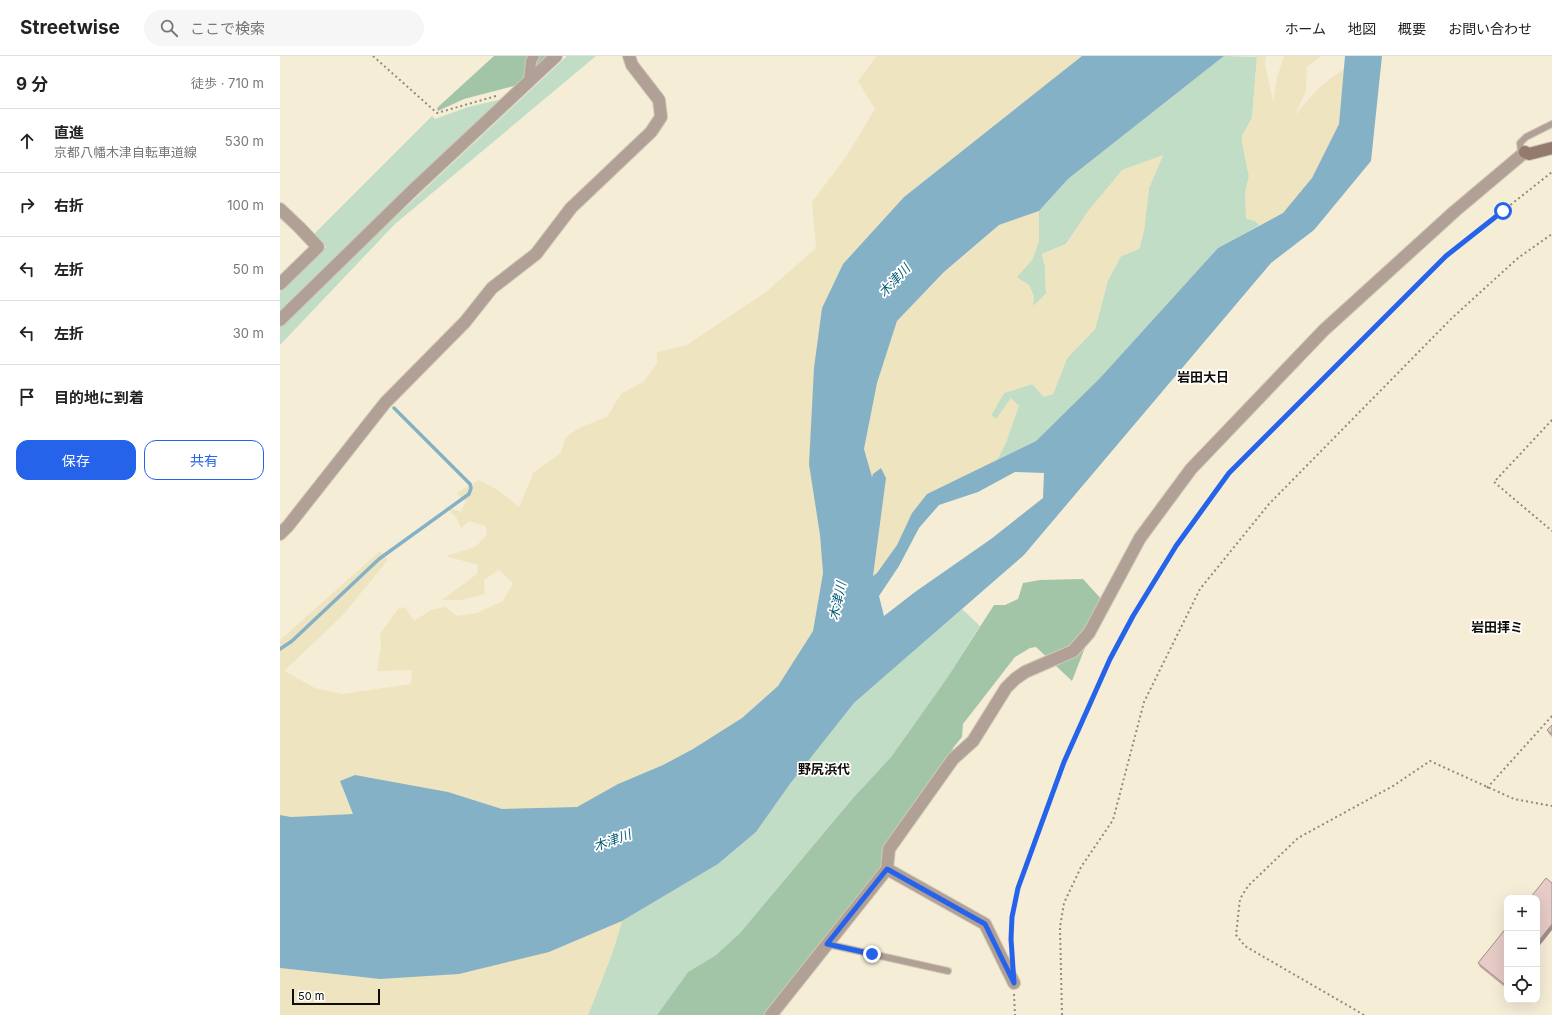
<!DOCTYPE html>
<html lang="ja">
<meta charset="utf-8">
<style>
:root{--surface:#fff;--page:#f6f6f6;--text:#222;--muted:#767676;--line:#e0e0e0;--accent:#2563eb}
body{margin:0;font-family:Inter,"Noto Sans JP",sans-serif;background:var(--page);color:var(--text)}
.controls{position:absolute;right:12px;bottom:12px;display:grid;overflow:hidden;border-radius:8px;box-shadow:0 4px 16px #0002}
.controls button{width:36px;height:36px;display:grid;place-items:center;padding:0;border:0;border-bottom:1px solid var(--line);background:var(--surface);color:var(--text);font:20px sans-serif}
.scale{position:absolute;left:12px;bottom:10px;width:88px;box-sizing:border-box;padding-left:4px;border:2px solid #100d06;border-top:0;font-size:11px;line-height:14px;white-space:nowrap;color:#100d06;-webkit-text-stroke:3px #fff;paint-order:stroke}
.stop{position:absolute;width:12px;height:12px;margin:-9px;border:3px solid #2563eb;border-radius:50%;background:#fff}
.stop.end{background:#2563eb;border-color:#fff;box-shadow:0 1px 4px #0008}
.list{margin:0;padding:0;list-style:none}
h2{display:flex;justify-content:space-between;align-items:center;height:52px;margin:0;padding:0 16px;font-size:17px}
h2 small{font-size:13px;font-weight:400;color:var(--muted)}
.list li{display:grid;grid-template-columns:26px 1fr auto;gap:12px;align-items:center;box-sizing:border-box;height:64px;padding:0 16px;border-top:1px solid var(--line)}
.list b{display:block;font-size:15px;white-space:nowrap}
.list p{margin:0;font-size:13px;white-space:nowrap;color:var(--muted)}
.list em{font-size:13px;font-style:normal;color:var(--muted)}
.actions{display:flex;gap:8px;padding:12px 16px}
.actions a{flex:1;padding:9px 0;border:1px solid var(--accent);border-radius:12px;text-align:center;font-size:14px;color:var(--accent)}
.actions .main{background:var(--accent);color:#fff}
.icon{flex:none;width:22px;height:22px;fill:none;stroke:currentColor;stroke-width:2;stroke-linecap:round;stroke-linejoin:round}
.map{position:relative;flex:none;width:1272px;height:959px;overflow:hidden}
header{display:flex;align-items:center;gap:24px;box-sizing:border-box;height:56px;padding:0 20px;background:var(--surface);border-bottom:1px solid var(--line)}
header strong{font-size:19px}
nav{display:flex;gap:22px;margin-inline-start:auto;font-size:14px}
.search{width:280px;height:36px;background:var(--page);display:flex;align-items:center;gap:10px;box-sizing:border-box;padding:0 14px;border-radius:22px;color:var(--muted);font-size:15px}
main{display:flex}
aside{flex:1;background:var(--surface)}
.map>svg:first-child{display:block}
.green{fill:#c1ddc6}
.forest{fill:#a2c5a8}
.sand{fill:#eee4bf}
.water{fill:#85b1c6;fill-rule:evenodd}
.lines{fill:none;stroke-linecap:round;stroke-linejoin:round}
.stream{stroke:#85b1c6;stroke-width:3.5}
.service-casing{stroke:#d1c9b6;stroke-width:8}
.pedestrian-casing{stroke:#d1c9b6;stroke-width:12}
.minor-casing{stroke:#d1c9b6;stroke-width:14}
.secondary-casing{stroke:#d1c9b6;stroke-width:14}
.path{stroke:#918b7c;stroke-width:2;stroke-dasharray:2 3;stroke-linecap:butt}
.service{stroke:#b1a096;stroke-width:6}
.pedestrian{stroke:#b1a096;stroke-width:10}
.minor{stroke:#b1a096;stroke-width:12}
.secondary{stroke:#937a6c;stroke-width:12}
.wall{fill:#c6afaa}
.shaded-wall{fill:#a18e8b}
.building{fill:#e6cbc6;stroke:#a18e8b}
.route{stroke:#2563eb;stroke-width:5}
.labels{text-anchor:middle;stroke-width:3.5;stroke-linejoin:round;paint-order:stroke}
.water-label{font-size:13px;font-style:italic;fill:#025a77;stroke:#fff}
.neighbourhood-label{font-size:13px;font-weight:bold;fill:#100d06;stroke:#fff}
</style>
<header>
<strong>Streetwise</strong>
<div class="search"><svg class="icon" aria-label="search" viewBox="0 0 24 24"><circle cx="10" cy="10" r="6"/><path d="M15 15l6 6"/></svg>ここで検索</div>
<nav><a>ホーム</a><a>地図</a><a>概要</a><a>お問い合わせ</a></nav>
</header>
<main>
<aside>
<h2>9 分<small>徒歩 · 710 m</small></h2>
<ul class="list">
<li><svg class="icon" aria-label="ahead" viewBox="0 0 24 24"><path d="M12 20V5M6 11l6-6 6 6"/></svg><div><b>直進</b><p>京都八幡木津自転車道線</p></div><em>530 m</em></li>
<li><svg class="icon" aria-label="right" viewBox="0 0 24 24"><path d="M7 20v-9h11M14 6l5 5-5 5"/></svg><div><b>右折</b></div><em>100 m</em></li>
<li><svg class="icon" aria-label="left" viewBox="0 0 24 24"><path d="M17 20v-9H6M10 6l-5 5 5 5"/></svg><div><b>左折</b></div><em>50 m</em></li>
<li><svg class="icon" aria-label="left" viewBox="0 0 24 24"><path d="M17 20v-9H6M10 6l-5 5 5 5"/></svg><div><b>左折</b></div><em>30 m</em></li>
<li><svg class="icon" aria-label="arrive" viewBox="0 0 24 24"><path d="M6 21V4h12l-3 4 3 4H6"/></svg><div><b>目的地に到着</b></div></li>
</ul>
<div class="actions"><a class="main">保存</a><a>共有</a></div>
</aside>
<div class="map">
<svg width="1272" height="959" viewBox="0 0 1272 959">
<rect width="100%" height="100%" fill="#f6edd7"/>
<path class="green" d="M287,0H316L115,168L0,289V269Z
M944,0L977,1L972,62L962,80L963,91L969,120L965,138L975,165L980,169L938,192L820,322L756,385L717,404L727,384L716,363L711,359L724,337L752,328L764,340L773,338L787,302L815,273L828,224L841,200L859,193L864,174L869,132L883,99L809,154L786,188L762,198L765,210L766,238L752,251L736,221L752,204L759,185V155L788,123Z
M223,43L0,255V236L46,191L34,178L152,60L155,63L188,51Z
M682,553L700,570L667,622L611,701L573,742L460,877L436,899L408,916L377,959H308L333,895L342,865L438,808L476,776L510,728L574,647Z"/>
<path class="forest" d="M214,0H268L238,29L184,43L158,55L157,52Z
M803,523L823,545L792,625L756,591L750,592L735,601L683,668L682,681L673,692L669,714L608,806L486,959H377L408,916L436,899L460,877L573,742L611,701L667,622L714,549H725L738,543L743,527L760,524Z"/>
<path class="sand" d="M597,0H802L624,141L563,208L542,252L540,479L543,517L533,575L498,630L462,662L413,693L383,709L338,728L297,751L222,753L168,736L75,719L60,725L73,758L11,761L0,759V584L100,495L108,504L62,560L4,615L35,632L62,638L131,628L132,614L97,615L101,591L100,578L118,553L125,551L134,565L151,554L165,551L177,560L197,557L223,545L233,527L219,514L204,524L205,538L182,544H162L197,518L198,509L166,500L195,491L207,479L206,470L189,465L181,472L176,461L164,450L181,456L186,446L176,437L199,424L218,434L239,451L254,416L281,397L285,382L299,372L327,361L341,338L364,325L377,308V296L407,289L486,236L536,192L532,146L566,101L595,53L578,25Z
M960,0H986L985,8L993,46L997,22L1004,0H1041L1027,11L1026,35L1014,61C1029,41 1042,27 1064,13L1059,68L1032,122L1003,157L980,169L975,165L966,163L965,138L969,120L963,91L962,80L972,62L977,1Z
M883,99L869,132L864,174L859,193L841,200L828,224L815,273L787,302L773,338L764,341L752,328L724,337L711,359L716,363L731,342L739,350L727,384L717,404L647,438L632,457L617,489L597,517L593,520L592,422L584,393L597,327L617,265L664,217L719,169L759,155V185L752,204L737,221L749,229L754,240L753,250L766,238L765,210L762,198L786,188L809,154L842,114Z
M342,865L333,895L308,959H0V912L100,923L269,896Z"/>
<path class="water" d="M802,0H944L788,123L759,155L719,169L664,216L617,265L597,327L584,393L592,421L593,418L601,412L606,422L593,520L597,517L617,489L632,457L647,438L756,385L820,322L938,192L1003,157L1032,122L1059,68L1065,0H1102L1091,105L1034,174L991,207L744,499L574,647L510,728L476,776L438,808L342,865L269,896L179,918L100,923L0,912V759L11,761L73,758L60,725L75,719L168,736L222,753L297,751L338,728L383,709L413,693L462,662L498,630L533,575L543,517L540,479L529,408L534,312L542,252L563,208L624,141ZM735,416L764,417L763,442L711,483L635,536L604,560L599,540L619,510L639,472L659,449L698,436Z"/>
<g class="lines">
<path class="stream" d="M0,593L12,585L99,503L189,438L191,432L190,428L114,352"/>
<g class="service-casing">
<path id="service" d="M1245,96L1241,95L1240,87L1246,81L1272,68
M547,888L668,915"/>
</g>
<g class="pedestrian-casing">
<path id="pedestrian" d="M249,26L251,5L254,0"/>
</g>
<g class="minor-casing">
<path id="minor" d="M0,153L19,171L38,191L0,228
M0,264L133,134L276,0
M0,478L8,470L105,347L185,266L212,232L256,198L291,152L371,76L381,61L379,44L352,9L349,0
M607,813L705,868L734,927
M491,959L607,813L609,793L673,703L693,685L726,632L735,623L745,616L793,595L809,577L860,482L911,413L1044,274L1175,155L1245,96"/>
</g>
<g class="secondary-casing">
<path id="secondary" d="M1245,96L1249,98L1272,92"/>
</g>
<path class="path" d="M93,0L157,57L216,40
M1272,364L1214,426L1272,475
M1207,732L1272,660
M731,894V861L738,832L784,706L830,603L853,560L896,490L949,417L1166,200L1272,116
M734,938L735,959
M782,959L780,871L784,847L801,811L833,764L864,646L920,533L989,448L1172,262L1238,202L1272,178
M1084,959L965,890L956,879L960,843L968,830L1018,782L1113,730L1150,705L1234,743L1272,750"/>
<use href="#service" class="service"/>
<use href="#pedestrian" class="pedestrian"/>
<use href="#minor" class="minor"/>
<use href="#secondary" class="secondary"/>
</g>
<path class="wall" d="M1272,669V681L1269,678L1267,674Z
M1227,871V931L1226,932L1200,911L1198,907Z"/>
<path class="shaded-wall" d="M1272,868V874L1257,893V887Z
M1227,925V931L1226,932L1224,928Z"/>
<path class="building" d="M1272,669V678L1267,674Z
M1266,822L1272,827V868L1257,887V842H1250Z
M1227,871V925L1224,928L1198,907Z"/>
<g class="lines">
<path class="route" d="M592,898L547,888L607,813L705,868L734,927L731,883L732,861L738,832L784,706L830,603L853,560L896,490L949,417L1166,200L1223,155"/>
</g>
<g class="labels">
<g class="water-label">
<text transform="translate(614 224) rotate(-47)" y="5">木津川</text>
<text transform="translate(557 545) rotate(-78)" y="5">木津川</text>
<text transform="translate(332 784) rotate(-20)" y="5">木津川</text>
</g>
<g class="neighbourhood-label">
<text x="923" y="326">岩田大日</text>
<text x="1217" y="576">岩田拝ミ</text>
<text x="544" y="718">野尻浜代</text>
</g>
</g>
</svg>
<div class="controls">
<button>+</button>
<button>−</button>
<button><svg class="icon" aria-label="locate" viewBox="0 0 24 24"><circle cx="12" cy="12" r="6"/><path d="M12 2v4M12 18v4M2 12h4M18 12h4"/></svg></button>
</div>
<div class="scale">50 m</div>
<div class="stop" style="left:1223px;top:155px"></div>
<div class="stop end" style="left:592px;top:898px"></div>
</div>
</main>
